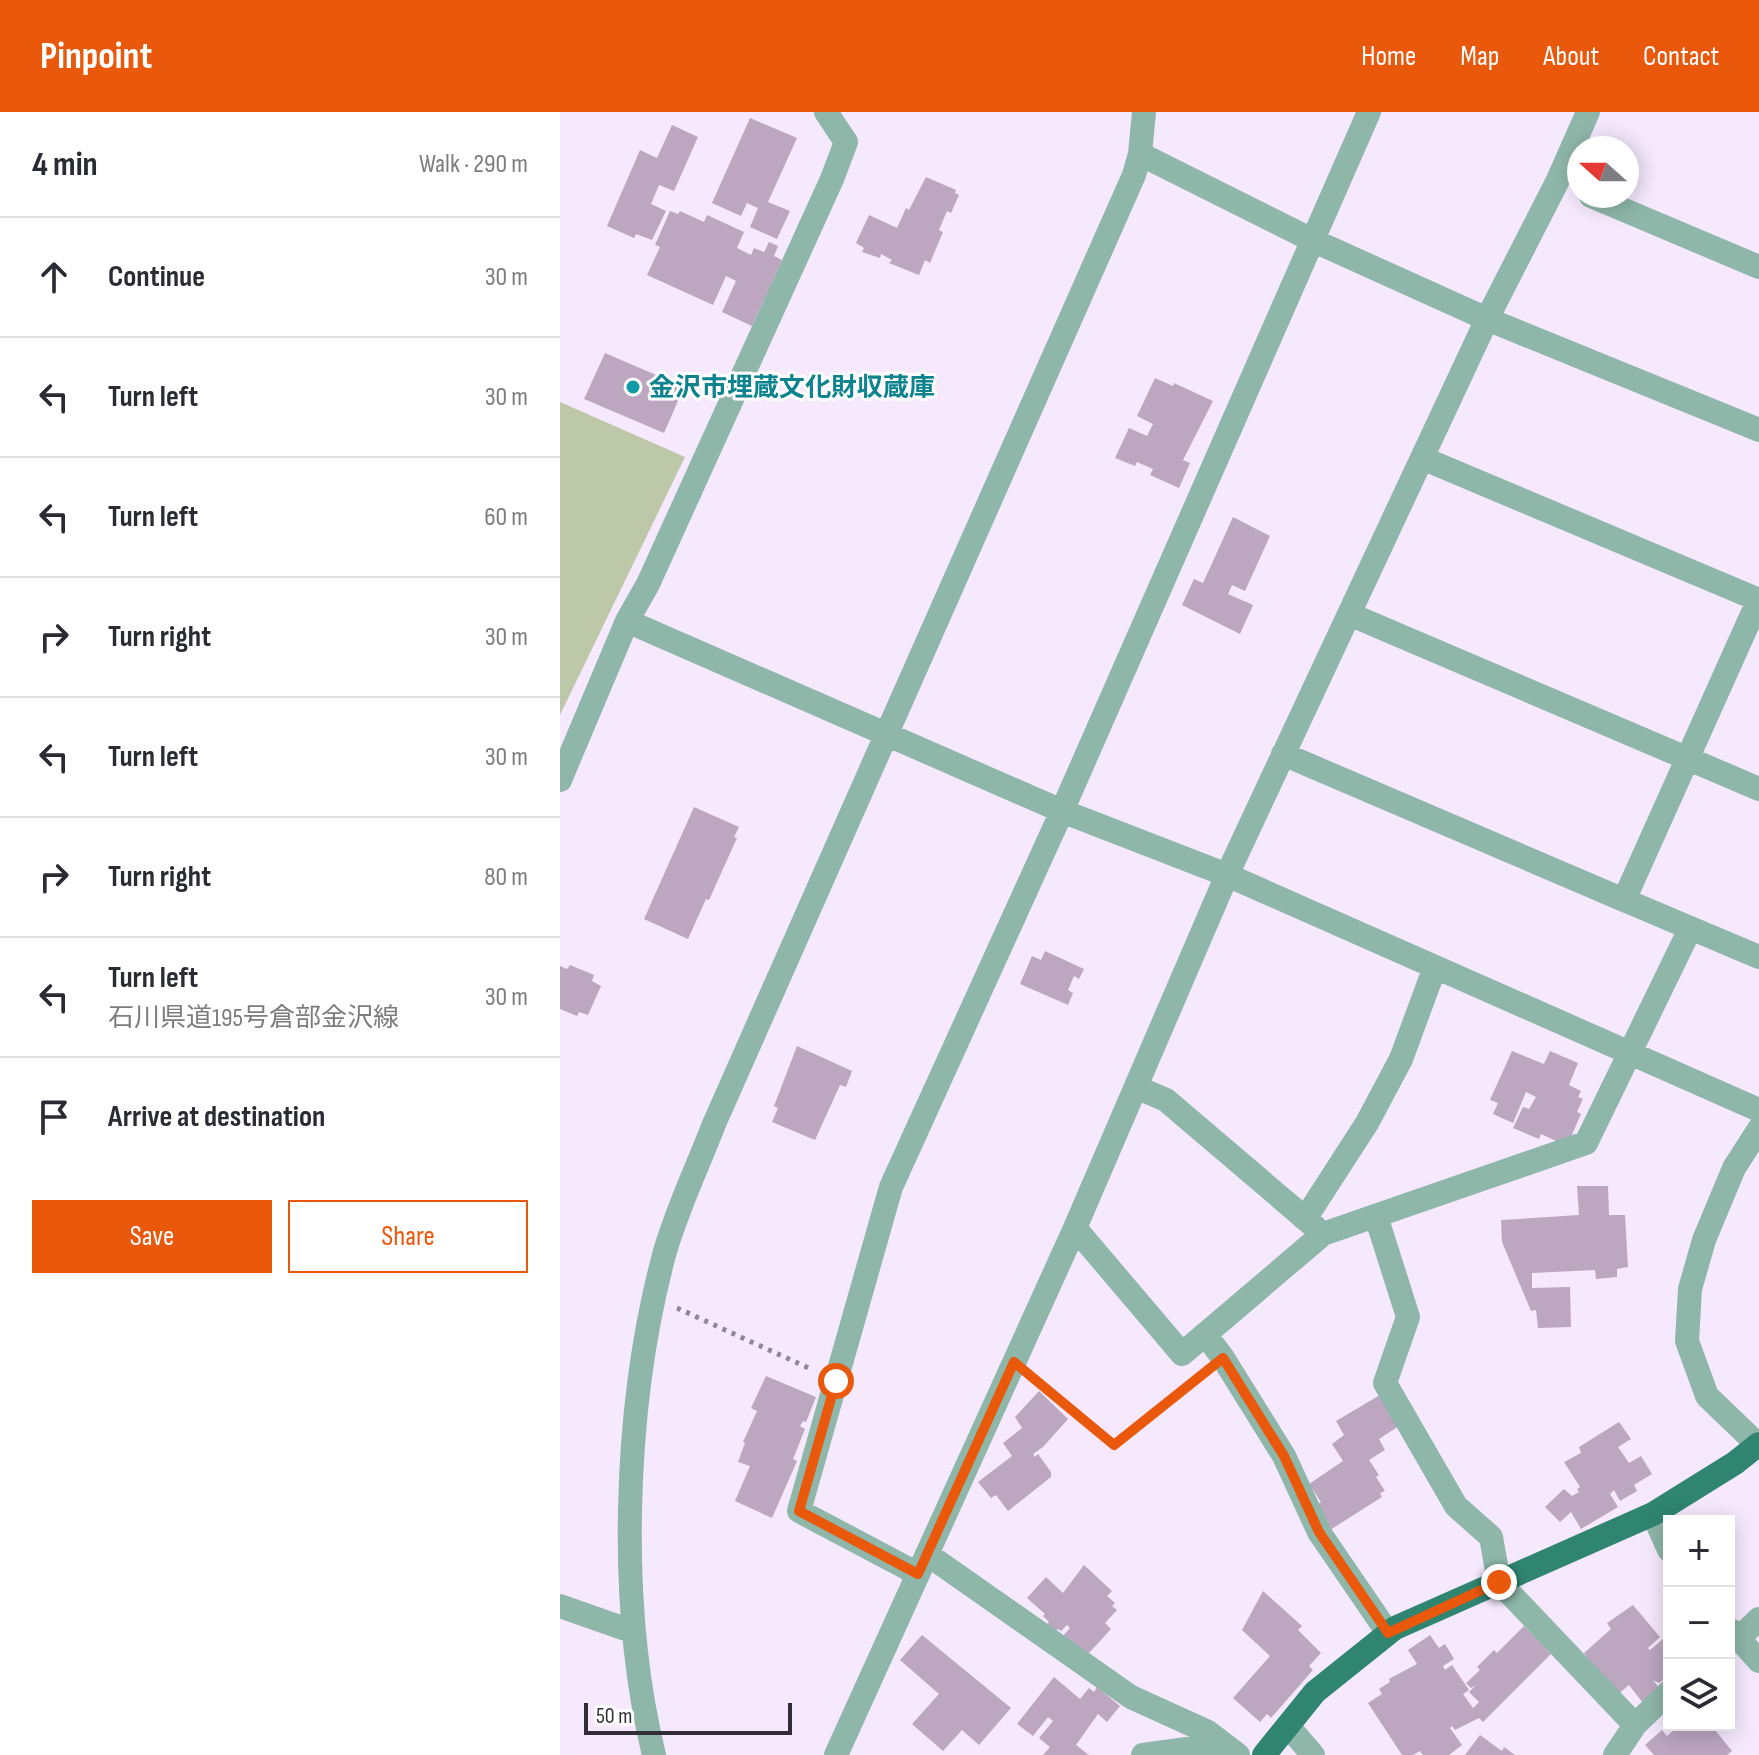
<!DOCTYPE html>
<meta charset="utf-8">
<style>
:root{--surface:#fff;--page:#f7f7f7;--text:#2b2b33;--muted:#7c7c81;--line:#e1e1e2;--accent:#ea580c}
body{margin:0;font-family:"Sofia Sans Condensed","Noto Sans JP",sans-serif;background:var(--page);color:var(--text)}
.controls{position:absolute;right:24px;bottom:24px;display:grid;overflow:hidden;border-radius:0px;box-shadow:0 4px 20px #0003}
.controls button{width:72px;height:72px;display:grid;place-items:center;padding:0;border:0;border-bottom:2px solid var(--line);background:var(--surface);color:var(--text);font:40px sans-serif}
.compass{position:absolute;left:1007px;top:24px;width:72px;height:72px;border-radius:50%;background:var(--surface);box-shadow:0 4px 20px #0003;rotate:291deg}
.scale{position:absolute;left:24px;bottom:20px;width:208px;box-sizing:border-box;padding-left:8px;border:4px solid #332d36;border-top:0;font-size:22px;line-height:28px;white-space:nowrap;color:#332d36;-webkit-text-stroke:6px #fff;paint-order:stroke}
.stop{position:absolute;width:24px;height:24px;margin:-18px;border:6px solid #ea580c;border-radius:50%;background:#fff}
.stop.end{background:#ea580c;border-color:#fff;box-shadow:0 2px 8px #0008}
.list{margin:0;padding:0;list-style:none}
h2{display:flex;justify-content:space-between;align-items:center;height:104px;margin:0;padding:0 32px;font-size:34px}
h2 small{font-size:26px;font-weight:400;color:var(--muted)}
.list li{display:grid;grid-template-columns:52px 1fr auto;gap:24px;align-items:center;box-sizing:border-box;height:120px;padding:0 32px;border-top:2px solid var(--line)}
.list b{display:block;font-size:30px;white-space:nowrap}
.list p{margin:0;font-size:26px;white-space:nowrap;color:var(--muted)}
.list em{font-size:26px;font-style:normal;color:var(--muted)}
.actions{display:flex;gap:16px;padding:24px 32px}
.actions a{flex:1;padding:18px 0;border:2px solid var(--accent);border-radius:0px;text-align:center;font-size:28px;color:var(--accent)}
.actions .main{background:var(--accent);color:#fff}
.icon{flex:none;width:44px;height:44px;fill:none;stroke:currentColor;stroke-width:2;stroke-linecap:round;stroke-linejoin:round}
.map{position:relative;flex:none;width:1199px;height:1643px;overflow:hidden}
header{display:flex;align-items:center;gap:48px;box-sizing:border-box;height:112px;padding:0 40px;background:var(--accent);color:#fff}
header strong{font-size:38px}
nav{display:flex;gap:44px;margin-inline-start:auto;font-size:28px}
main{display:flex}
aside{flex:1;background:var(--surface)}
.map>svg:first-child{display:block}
.green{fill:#bdc8a9}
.building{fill:#bca6c0}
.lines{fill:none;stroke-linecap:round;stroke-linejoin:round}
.path{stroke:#908796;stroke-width:5;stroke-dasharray:4 6;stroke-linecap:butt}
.minor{stroke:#8eb6a9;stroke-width:24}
.major{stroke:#2f856f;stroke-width:24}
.route{stroke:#ea580c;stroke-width:10}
.culture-dot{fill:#0f9aa8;stroke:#fff;stroke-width:3}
.labels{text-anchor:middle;stroke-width:6;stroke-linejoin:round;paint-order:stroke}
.culture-label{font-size:26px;font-weight:bold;fill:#0d838f;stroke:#fff;text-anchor:start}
</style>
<header>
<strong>Pinpoint</strong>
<nav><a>Home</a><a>Map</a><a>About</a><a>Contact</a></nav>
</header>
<main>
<aside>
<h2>4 min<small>Walk · 290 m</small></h2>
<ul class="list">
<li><svg class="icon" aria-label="ahead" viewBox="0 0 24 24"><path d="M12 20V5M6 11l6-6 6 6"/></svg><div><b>Continue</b></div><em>30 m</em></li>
<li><svg class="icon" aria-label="left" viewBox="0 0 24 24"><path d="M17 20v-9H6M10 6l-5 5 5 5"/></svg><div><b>Turn left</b></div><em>30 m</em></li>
<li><svg class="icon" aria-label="left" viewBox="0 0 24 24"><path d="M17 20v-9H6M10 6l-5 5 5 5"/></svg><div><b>Turn left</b></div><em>60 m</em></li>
<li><svg class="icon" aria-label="right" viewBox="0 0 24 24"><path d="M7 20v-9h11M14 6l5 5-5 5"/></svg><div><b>Turn right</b></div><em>30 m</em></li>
<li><svg class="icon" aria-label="left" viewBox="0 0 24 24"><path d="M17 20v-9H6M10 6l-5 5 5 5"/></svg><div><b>Turn left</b></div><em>30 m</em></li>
<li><svg class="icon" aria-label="right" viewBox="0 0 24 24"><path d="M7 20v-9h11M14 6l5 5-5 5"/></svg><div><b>Turn right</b></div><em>80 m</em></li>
<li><svg class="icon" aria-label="left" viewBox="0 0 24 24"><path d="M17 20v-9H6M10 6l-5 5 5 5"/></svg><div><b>Turn left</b><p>石川県道195号倉部金沢線</p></div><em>30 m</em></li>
<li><svg class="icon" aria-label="arrive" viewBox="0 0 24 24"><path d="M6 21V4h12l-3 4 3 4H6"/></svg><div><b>Arrive at destination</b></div></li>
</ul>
<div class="actions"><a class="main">Save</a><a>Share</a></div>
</aside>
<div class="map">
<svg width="1199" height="1643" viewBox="0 0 1199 1643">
<rect width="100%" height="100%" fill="#f6e9fe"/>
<path class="green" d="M0,290L125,345L0,603Z"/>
<path class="building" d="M190,6L237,26L208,90L230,99L217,127L190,115L198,96L187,91L181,104L152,91Z
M112,13L138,25L114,79L99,73L91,92L106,99L92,128L76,122L74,126L47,114L80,38L97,46Z
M366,65L396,78L395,81L399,83L391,101L387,99L379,118L383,120L370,151L365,148L359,163L329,151L332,148L321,142L320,146L302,140L304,136L296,131L309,103L337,116L346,96L349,98Z
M110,99L118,102L120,99L144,110L147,103L184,120L177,136L191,143L194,136L204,140L209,130L218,134L214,144L222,148L192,214L162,200L176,169L166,164L153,193L87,163L100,135L95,133Z
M45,241L124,275L104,321L24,287Z
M595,266L613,274L614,271L653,289L623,348L630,351L619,376L590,363L593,357L577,350L575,354L555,346L569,316L587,324L593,312L577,304Z
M673,405L710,424L685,479L672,473L668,482L693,493L680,522L622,493L634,467L643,471Z
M134,695L179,715L174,725L177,726L149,788L146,787L128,827L84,807Z
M485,839L524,857L519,867L514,864L508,878L513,881L508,893L460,872L472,844L481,848Z
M10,853L34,863L32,869L41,874L28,903L19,900L17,904L0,897V854L7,857Z
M237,934L292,959L286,975L280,973L255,1028L212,1010L218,996L214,994Z
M952,939L984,952L990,939L1018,951L1009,973L1021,979L1018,985L1023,987L1017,1000L1021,1002L1007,1034L981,1022L979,1027L953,1016L963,995L969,997L976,985L966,980L953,1011L933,1002L938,991L930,988Z
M1017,1074H1048L1049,1103H1065L1068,1155L1057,1157V1165L1036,1167L1035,1158L972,1161V1176L1010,1175L1011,1215L978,1216L976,1198L971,1199L942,1130L941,1108L1019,1103Z
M206,1264L256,1285L246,1310L243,1309L240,1314L245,1317L233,1347L237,1349L212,1406L175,1389L190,1354L178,1350L185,1331L183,1330L197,1299L191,1296Z
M479,1279L508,1307L483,1335L473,1342L475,1345L478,1342L491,1360V1365L448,1399L436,1383L431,1386L418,1370L452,1344L443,1331L462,1316L455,1305Z
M820,1283L839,1314L819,1327L825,1338L809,1348L819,1363L816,1365L825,1379L820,1381L822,1385L770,1418L755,1394L761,1390L749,1372L783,1349L772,1332L784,1323L776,1309Z
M1059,1310L1071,1327L1058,1335L1069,1351L1081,1344L1092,1362L1074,1373L1077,1379L1060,1389L1054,1378L1050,1382L1058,1395L1021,1417L1011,1400L1000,1410L985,1395L1004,1377L1012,1384L1019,1380L1017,1377L1020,1375L1004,1350L1021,1341L1019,1335Z
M524,1453L552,1479L547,1484L555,1491L552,1494L557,1498L545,1511L551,1517L529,1541L526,1539L523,1542L503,1524L510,1516L507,1513L501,1519L498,1517L495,1520L487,1512L489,1510L483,1504L485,1502L467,1486L486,1465L503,1481Z
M703,1479L742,1514L738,1518L761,1541L749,1554L753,1558L711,1606L707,1602L700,1610L673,1586L710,1544L682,1518Z
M1073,1493L1100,1525L1088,1536L1090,1538L1109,1522V1563L1099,1571L1093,1568L1100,1577L1083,1591L1069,1573L1055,1585L1024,1541L1051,1517L1047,1511Z
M964,1514L991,1542L923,1610L919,1606L895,1618L892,1614L890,1616L902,1633L889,1643H863L860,1639L853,1643H842L808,1591L822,1582L819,1577L830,1570L829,1567L857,1552L848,1538L870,1523L879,1536L885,1532L894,1547L883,1554L885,1558L892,1553L909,1578L903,1582L913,1596L919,1590L909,1580L916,1573L911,1576L906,1571L920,1558L917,1555L934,1538L937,1541Z
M362,1523L451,1596L419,1633L402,1618L383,1639L352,1612L379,1582L340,1548Z
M494,1565L520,1587L529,1576L534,1580L537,1575L560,1594L547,1610L538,1602L516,1633L529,1643H483L490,1635L479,1626L493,1609L488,1605L473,1624L457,1612Z
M1120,1613L1127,1617L1132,1613H1151L1172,1639L1167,1643H1094L1085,1633L1102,1618L1107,1624Z
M920,1623L942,1639L944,1635L955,1643H905Z"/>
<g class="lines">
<path class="path" d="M117,1196L253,1258
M473,1266L554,1333L645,1260"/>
<path class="minor" d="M266,0L286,30L272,67L88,472L67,509L502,699L667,763L1199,998
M580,42L752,128L927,207L1199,318
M1031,84L1199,155
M862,346L1199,488
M1199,487L1064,788L1199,845
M789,502L1199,677
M723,642L1064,788
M0,668L67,509
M576,975L606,988L755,1115
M816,1104L848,1205L825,1271L896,1394L931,1425L939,1470L1075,1613
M745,1107L807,1011L841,947L875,855
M515,1116L622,1242L763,1122L1026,1031L1130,817
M645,1222L663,1246L724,1344L759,1420L828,1521
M1198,1333L1147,1284L1127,1229L1130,1177L1144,1128L1174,1056L1199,1017
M1093,1402L1109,1438
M367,1442L571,1585L648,1620L678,1643
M358,1462L239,1399L331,1075L502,699L809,0
M0,1494L74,1520
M1172,1519L1199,1549
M1179,1526L1199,1507
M728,1614L753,1643
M94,1643C57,1492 64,1293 104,1143C116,1099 138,1054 154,1012L574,63L580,42L584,0
M276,1643L515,1116L667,763L927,207L997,70L1028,0
M583,1643L663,1632
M1055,1643L1075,1613L1109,1580"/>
<path class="major" d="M704,1643L755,1580L835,1516L1093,1402L1175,1351L1199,1332"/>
</g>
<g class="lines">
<path class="route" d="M276,1269L239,1399L358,1462L454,1250L554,1333L663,1246L724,1344L759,1420L828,1521L939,1470"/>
</g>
<circle class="culture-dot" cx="73" cy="275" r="8"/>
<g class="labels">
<g class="culture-label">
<text x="89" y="284">金沢市埋蔵文化財収蔵庫</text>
</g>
</g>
</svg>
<div class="controls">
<button>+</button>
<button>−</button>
<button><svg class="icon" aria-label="layers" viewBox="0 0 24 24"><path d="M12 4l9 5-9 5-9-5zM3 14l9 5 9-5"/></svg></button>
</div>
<svg class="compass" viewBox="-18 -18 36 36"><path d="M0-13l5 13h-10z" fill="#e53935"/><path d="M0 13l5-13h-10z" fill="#7c7c81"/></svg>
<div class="scale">50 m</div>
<div class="stop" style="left:276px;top:1269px"></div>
<div class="stop end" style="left:939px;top:1470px"></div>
</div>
</main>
